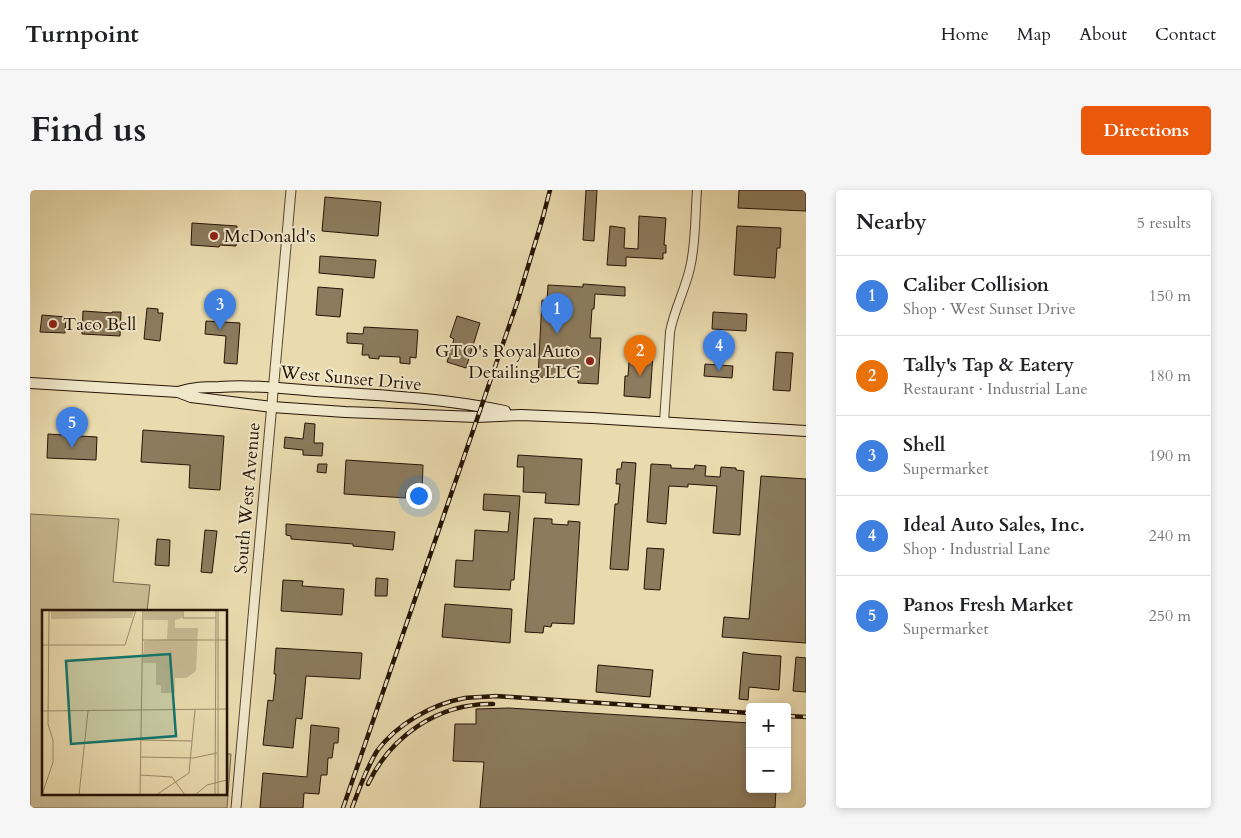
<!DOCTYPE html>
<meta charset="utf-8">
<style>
:root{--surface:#fff;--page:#f6f6f6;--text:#202124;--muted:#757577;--line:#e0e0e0;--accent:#ea580c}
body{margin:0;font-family:Cardo,serif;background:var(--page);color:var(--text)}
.controls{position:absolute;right:15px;bottom:15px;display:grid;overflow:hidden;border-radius:5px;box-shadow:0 2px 8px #0003}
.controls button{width:45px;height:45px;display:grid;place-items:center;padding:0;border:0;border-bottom:1px solid var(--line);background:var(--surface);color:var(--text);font:25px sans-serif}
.you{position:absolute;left:388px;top:305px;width:18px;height:18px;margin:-12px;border:4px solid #fff;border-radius:50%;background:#1a73e8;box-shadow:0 0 0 8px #1a73e833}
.badge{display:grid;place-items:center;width:32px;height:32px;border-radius:50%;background:var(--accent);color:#fff;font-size:16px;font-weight:700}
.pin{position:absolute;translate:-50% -41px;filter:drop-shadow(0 1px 2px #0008)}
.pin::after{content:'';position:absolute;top:26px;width:18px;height:15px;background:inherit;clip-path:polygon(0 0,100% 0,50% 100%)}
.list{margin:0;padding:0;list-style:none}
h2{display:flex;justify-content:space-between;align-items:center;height:65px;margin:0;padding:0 20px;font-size:21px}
h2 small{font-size:16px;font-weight:400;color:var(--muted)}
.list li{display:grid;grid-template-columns:32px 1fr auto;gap:15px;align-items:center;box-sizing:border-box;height:80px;padding:0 20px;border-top:1px solid var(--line)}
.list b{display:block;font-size:19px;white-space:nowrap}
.list p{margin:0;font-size:16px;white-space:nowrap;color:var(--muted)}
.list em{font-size:16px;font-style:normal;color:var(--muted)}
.map{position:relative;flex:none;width:776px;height:618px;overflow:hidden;border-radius:5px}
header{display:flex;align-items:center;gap:30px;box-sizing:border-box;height:70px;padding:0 25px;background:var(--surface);border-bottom:1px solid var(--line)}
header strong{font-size:24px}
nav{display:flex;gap:28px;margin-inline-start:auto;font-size:18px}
.intro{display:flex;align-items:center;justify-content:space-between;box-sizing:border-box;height:120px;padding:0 30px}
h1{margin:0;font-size:35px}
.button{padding:12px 22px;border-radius:5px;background:var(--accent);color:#fff;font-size:18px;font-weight:700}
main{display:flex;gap:30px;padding:0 30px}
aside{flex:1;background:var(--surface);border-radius:5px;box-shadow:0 2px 8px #0003}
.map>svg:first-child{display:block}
.green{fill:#c9b992;stroke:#78664b}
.building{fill:#8c7b5d;stroke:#261304}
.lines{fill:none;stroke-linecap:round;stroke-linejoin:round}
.minor-casing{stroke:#57452f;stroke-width:10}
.tertiary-casing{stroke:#57452f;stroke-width:11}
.secondary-casing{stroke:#261304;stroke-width:12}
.minor{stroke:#f1e8cb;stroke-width:8}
.tertiary{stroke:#f1e8cb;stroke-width:9}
.secondary{stroke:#f1e8cb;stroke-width:10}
.rail-casing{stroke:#261304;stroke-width:4.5}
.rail{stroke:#f1e8cb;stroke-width:2.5;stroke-dasharray:8;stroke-linecap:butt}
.poi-dot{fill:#8f2418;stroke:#f1e8cb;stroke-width:2}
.labels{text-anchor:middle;stroke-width:4;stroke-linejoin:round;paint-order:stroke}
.poi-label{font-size:18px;fill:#261304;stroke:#f1e8cb;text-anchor:start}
.street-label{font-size:18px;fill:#261304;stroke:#f1e8cb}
.inset-road{fill:none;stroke:#9c8b6b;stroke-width:1}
.view{fill:#0f766e;fill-opacity:0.15;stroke:#0f766e;stroke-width:2.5}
.inset-edge{fill:none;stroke:#261304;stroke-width:2.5}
</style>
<header>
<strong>Turnpoint</strong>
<nav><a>Home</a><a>Map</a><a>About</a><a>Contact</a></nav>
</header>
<div class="intro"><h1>Find us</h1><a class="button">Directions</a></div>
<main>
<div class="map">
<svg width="776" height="618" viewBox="0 0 776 618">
<rect width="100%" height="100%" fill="#eadbaf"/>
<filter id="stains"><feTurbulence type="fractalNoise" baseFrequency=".004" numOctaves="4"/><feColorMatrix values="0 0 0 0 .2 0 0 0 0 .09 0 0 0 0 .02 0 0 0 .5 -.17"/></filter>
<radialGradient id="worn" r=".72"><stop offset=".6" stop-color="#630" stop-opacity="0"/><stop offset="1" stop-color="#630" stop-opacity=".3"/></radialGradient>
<path class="green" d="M0,324L89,329L83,392L120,395L117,422H14V604H196V564H201L197,618H0Z"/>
<path class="building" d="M556,0H567L564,51L553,50Z
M709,0H776V21L708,18Z
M295,7L351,12L348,46L292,41Z
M609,26L636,28L634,55H636V63H633V69L596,67V76L577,75L580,36L595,38L594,58L608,59Z
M162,33L207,36L206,56L190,55L189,57L161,55Z
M707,36L751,38L750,58H747L745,88L704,85Z
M290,66L346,70L344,88L289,83Z
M553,94L595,97V106L565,104L564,119H562L560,148H571L568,194L548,193V179L531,178L530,188L508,187L512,110L517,111L518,95L553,97Z
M288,97L313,99L310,127L286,125Z
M117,118L128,119V123H133L130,151L114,149Z
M53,121L82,123V122H91L90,146L52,144Z
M683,122L717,124L716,141L682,139Z
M12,125L36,127L35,143L10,142Z
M427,126L450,133L436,178L417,172L424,149L420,147Z
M176,131L210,133L207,174L194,173L196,146L175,144Z
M334,137L388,140L386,168L380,167V174L370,173V167L349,166V169L339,168V165H332L333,154L317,153V143L333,144Z
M604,162L623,164L620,208L594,206L595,186H598L599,172H603Z
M746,162L763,163L760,201L743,200Z
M675,174L703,176L702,188L674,186Z
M275,233L285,234L284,253H293L292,266L273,265V260L254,258L255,247L273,249Z
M113,240L194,246L190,300L159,298L160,275L111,272Z
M18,244L67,247L66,270L17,268Z
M488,265L552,269L549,315L515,313L516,303L493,302L494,277H487Z
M316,270L393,275L392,303L376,302V308L314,304Z
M592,272L606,273L598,380L580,379L585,314H588L590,294H586L587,279H591Z
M288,274H297L296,283L287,282Z
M621,274L641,275V278L664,279L665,275L676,276L675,286L690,287L691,277L706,278V280L714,281L710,345L683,343L687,296L658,294V297L639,296L636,334L617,332Z
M731,286L776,289V453L692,447L694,427L719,429Z
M454,304L490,306L484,390H481L480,400L424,397L426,370L443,371L445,340L478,342L480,322L453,320Z
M504,328L522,329V334L538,335V331L550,332L544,434L522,433L521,437L514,436L513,443L495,442Z
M256,334L365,342L363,360L323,356V354L261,349V346L256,345Z
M175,340L187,341L182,383L171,382Z
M127,349L140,350L139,376L125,375Z
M617,358L634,359L630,400L614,399Z
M346,388L358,389L357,406H345Z
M253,390L273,391L272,396L314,399L312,425L251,421Z
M415,414L482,419L480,453L412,447Z
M246,458L332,463L330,489L276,486L272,529L266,528L263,558L233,555L238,510L243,511L246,484H244Z
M713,462L722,464L751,466L749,500L719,497L718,510L709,509Z
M766,467L776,468V502L763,501Z
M568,475L623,480L620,507L566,502Z
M479,518L720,533V599H746L745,618H450L454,572L423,571L425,534H446V519Z
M281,535L309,538L308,553H304L302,568H298L297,585H291L289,604L274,603L273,618H230L233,583L277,587Z"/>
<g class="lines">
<g class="minor-casing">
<path id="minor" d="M634,232L640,142C644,120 655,100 660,78C666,53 665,26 667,0"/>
</g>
<g class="tertiary-casing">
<path id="tertiary" d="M206,618L261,0"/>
</g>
<g class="secondary-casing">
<path id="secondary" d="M0,193L148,202L161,207L242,217L315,222L447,227L491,225L562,228L776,241
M148,202C163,197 174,197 189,197C221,195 253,198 285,201C348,205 413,208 475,221"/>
</g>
<use href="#minor" class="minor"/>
<use href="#tertiary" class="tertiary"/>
<use href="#secondary" class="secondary"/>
<g class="rail-casing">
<path id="rail" d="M757,526L776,527
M338,594C361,546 408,513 463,514
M313,618L487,113L513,27L520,0
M322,618C329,599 336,579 347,561C367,534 402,514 435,508C445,507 456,507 466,506L720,523"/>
</g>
<use href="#rail" class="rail"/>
</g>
<g class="poi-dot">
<circle cx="184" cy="46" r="5"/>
<circle cx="23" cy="134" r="5"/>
<circle cx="560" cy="171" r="5"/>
</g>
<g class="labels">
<g class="poi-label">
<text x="194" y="52">McDonald's</text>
<text x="33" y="140">Taco Bell</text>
<text x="550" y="167" text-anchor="end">GTO's Royal Auto<tspan x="550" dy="21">Detailing LLC</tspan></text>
</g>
<g class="street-label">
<text transform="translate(321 188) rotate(5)" y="6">West Sunset Drive</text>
<text transform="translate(217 308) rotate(-85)" y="6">South West Avenue</text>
</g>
</g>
<g transform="translate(12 420)">
<rect width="185" height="185" fill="#eadbaf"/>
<path d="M9,0H92L90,8L9,9ZM102,0H140V8L133,10V18H156L154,61L144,68H133V83H119V75H114V53H101L102,31L125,29L126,10H102Z" fill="#c9b992"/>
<path class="inset-road" d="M141,0V8H174M100,30H185M0,35H83L94,0M0,101L185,99M99,130L150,131M99,147L151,148L175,143M98,165L130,167L143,185M0,185L11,152V130L6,114L7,0M37,185L46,101M98,185L101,0M114,185L147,163L153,100M153,185L165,175L185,170M173,185L174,0M176,185V0"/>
<path class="view" d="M128,44L134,126L29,134L24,51Z"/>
<rect width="185" height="185" class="inset-edge"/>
</g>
<rect width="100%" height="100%" filter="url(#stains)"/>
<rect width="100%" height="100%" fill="url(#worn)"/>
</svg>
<div class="controls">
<button>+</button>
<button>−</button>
</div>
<div class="you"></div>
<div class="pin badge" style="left:527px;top:144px;background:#3f7fe0">1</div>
<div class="pin badge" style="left:610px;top:186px;background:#e8710a">2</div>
<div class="pin badge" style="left:190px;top:140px;background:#3f7fe0">3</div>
<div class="pin badge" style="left:689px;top:181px;background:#3f7fe0">4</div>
<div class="pin badge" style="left:42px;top:258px;background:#3f7fe0">5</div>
</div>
<aside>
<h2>Nearby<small>5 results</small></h2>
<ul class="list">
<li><span class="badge" style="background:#3f7fe0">1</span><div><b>Caliber Collision</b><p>Shop · West Sunset Drive</p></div><em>150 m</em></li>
<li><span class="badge" style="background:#e8710a">2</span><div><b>Tally's Tap &amp; Eatery</b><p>Restaurant · Industrial Lane</p></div><em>180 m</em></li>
<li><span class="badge" style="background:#3f7fe0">3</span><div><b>Shell</b><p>Supermarket</p></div><em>190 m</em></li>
<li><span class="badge" style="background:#3f7fe0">4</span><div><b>Ideal Auto Sales, Inc.</b><p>Shop · Industrial Lane</p></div><em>240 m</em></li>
<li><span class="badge" style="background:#3f7fe0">5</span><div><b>Panos Fresh Market</b><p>Supermarket</p></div><em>250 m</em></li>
</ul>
</aside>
</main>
